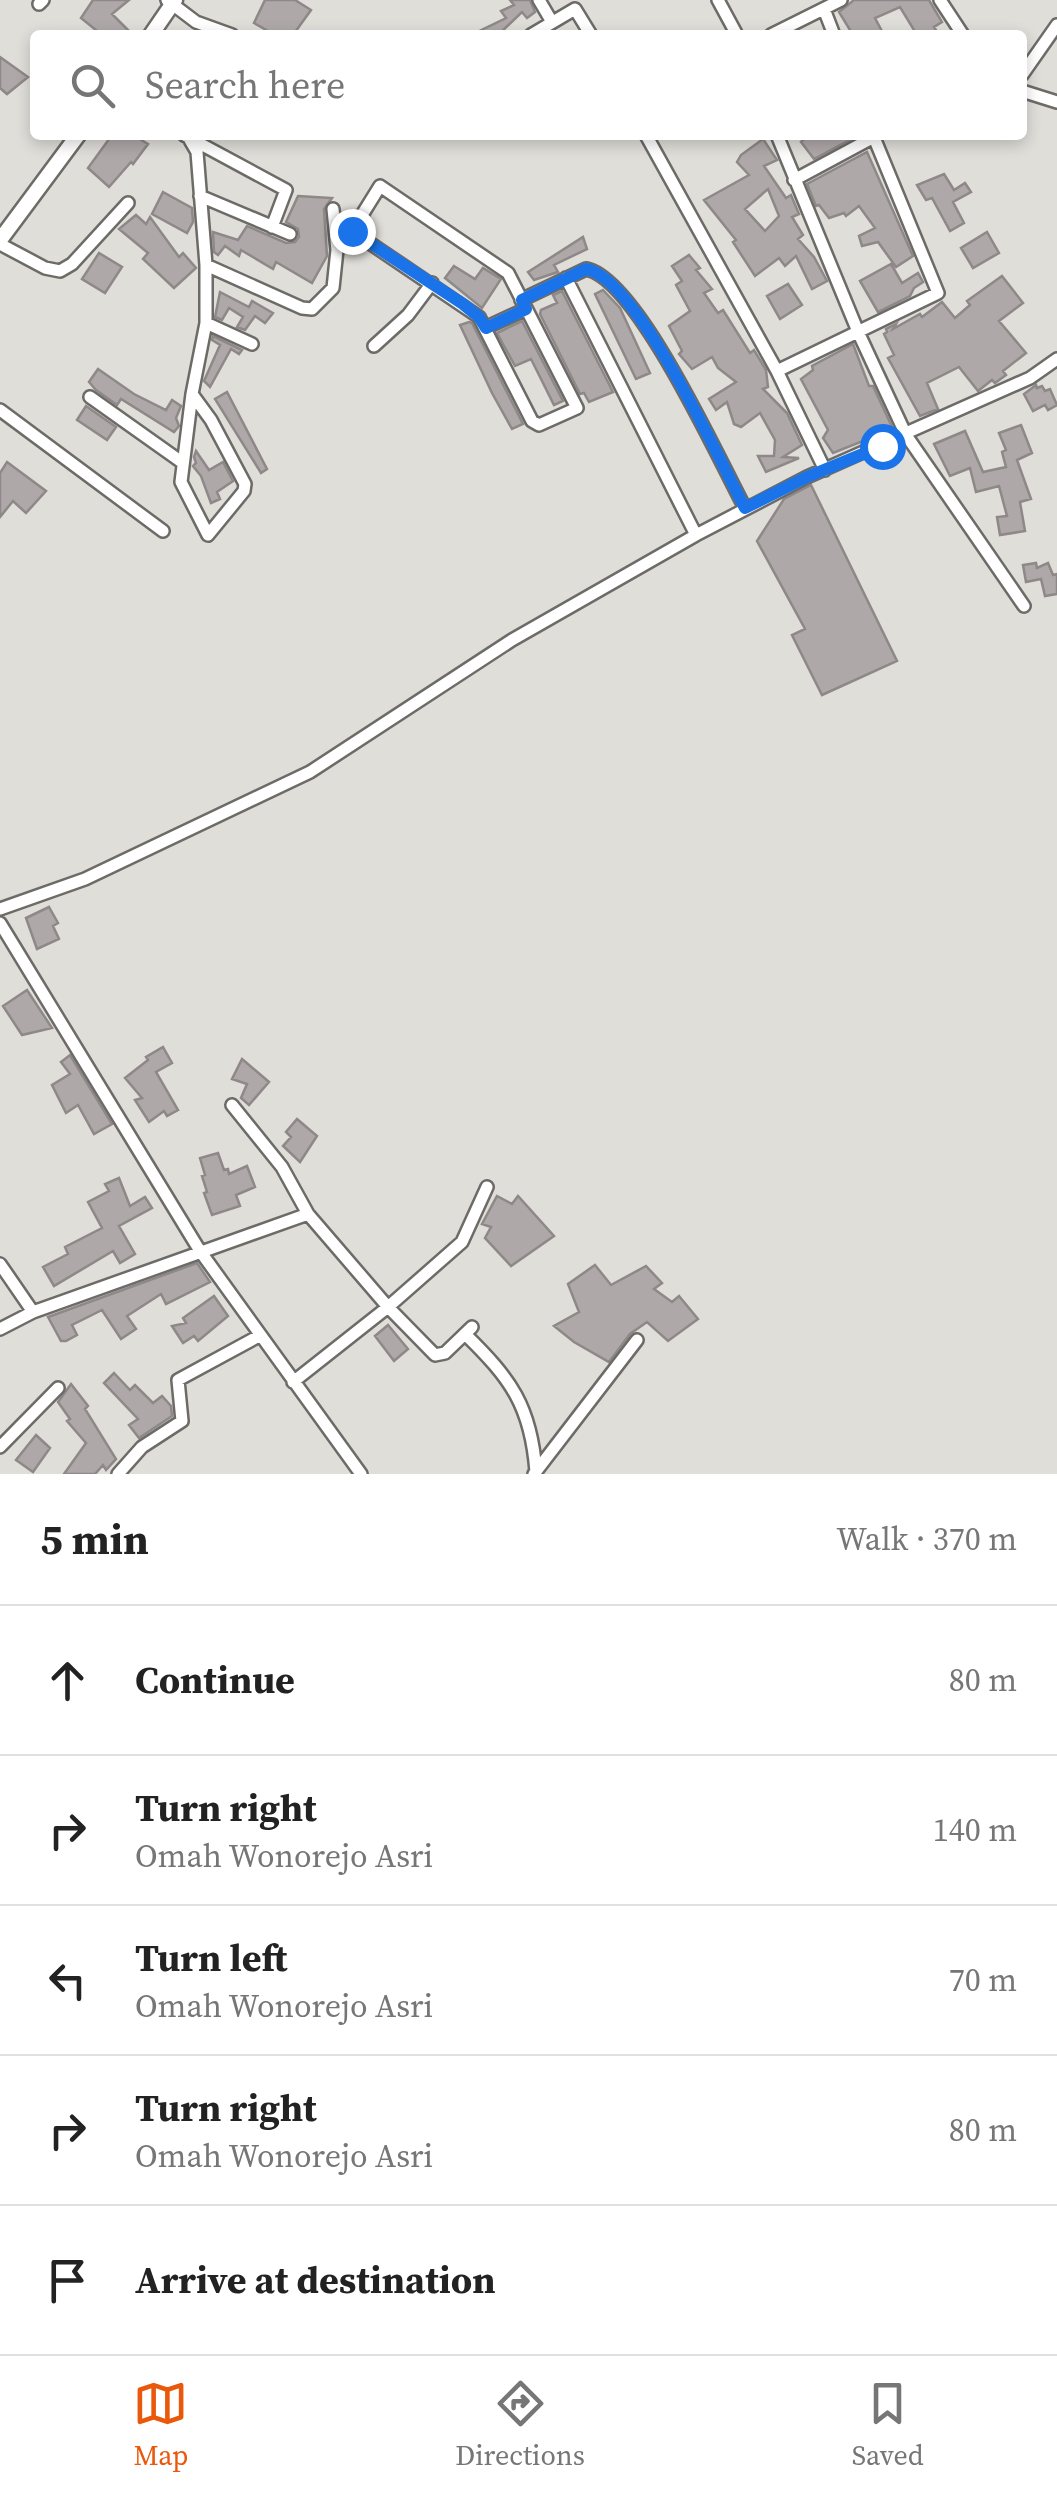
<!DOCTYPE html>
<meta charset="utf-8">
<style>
:root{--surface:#fff;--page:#f2f2f2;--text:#222;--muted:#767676;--line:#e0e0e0;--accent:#ea580c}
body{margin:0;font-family:"Source Serif 4",serif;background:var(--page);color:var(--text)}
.stop{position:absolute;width:30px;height:30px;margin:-22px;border:8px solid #1a73e8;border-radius:50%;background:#fff}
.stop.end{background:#1a73e8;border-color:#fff;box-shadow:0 2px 10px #0008}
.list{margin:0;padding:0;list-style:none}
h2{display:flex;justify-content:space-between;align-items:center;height:130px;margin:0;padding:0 40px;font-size:42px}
h2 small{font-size:32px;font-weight:400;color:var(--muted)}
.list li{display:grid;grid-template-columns:65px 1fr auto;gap:30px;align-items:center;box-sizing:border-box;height:150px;padding:0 40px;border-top:2px solid var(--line)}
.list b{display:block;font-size:38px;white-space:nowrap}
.list p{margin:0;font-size:32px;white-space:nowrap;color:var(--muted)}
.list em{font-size:32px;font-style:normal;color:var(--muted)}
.icon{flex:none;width:55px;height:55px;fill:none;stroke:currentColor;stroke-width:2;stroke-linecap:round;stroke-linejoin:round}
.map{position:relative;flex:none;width:1057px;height:1474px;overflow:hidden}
.search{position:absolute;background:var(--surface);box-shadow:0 5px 15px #0003;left:30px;right:30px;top:30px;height:110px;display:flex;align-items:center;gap:25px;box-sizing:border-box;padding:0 35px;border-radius:10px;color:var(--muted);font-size:38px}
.sheet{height:880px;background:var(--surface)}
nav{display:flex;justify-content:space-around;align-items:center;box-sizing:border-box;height:140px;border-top:2px solid var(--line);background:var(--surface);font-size:28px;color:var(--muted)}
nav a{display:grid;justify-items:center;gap:5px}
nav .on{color:var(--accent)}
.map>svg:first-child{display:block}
.building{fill:#afa8a8;stroke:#8f8888;stroke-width:2.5;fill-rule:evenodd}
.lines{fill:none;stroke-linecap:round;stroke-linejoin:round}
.minor-casing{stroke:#6d6b67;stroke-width:16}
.tertiary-casing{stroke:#6d6b67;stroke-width:19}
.minor{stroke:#fff;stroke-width:11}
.tertiary{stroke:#fff;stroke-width:14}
.route{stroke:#1a73e8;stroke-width:12}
</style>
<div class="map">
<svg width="1057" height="1474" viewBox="0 0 1057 1474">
<rect width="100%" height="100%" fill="#e0ded9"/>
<path class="building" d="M93,0H129L112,14L133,35H102L81,18Z
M265,0H295L311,10L293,35H275L254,23Z
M510,0H530L535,12L527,18L522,12L498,35H471L506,18L501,11L514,5Z
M854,0H929L942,22L934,27L939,35H917L900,7L875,18L884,35H853L839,12Z
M0,57L28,77L7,94L0,88Z
M112,135H133L148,144L133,164L131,162L109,187L88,168Z
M809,135H857V136L814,159L801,142Z
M763,139L777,160L764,166L786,198L791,195L799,214L792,217L803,235L798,239L814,257L827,281L812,289L796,256L785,266L779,258L755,276L733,242L736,240L704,200L749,175L737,162L741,155ZM768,189L779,216L765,231L745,209Z
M867,152L913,256L896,267L878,242L862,246L859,236L875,228L859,206L846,216L844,213L829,218L819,205L816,206L807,184Z
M944,174L954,190L965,183L971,192L953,202L964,223L950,231L932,198L926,200L917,185Z
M163,192L192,208L193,222L187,233L152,214Z
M298,196L332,198L324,209L327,256L312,283L276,262L273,269L241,250L239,256L225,246L218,255L214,252L213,232L238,240L247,226L286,243L295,242L299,237L298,229L286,222Z
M136,215L146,224L150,217L179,257L183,253L196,268L174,288L143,259L148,253L119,229Z
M987,232L999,253L973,268L961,248Z
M583,237L587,249L554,265L558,272L534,280L528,272Z
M99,253L122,267L105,293L82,279Z
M689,255L700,268L696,270L712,289L704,293L718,313L723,310L750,353L754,350L766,370L768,387L763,389L787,413L802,445L783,457L799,458L766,472L758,456H774L775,440L760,413L741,427L734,424L727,402L716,410L709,399L736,382L718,368L712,357L692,369L679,354L682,351L669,326L690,311L676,285L682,281L672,266Z
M891,264L902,283L918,273L923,282L914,288L910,296L878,312L860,281Z
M454,266L475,279L483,268L501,279L482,308L445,278Z
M1002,276L1023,303L999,321L1026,353L1003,371L1006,375L995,383L992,380L978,391L959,367L927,383L938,409L920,416L888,358L894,355L884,334L887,332L886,329L896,324L893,329L920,314L922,317L942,302L955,318L970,305L967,301Z
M788,284L802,305L780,319L767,296Z
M603,290L620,308L650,373L636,379L595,294Z
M562,291L613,392L589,402L584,393L580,394L540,314L541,310L557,303L553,295Z
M220,292L249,307L252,301L273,313L265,323L255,316L245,330L237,327L243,317L229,308L222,320L215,317Z
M522,321L563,401L554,405L531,359L515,366L497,333Z
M469,322L472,323L523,424L512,429L492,393L460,325Z
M213,336L242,350L239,354L231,349L210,387L204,381L220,345L212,340Z
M853,344L869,386H873L893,429L833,453L823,438L828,430L801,379L813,370L812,366Z
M98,369L134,394L166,410L172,400L181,406L176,418L179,426L174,432L121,399L117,405L96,390L89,382Z
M1036,385L1037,388L1042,386L1045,391L1050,389L1057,405L1048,410L1045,405L1033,411L1024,394Z
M227,392L267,469L261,473L215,399Z
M86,406L116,427L107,440L77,420Z
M1021,425L1032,453L1017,460L1031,499L1020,502L1025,531L1000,535L997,517L1007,516L999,486L976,492L970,468L950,476L934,444L965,431L983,472L1006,467L1002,452L1006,450L999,433Z
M196,451L209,470L223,462L233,481L217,492L220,499L211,503L201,476L193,466L196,463L194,457Z
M7,462L46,491L26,513L13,501L0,517V473Z
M811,485L897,661L822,695L792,635L805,629L757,541L784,499Z
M1036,563L1037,568L1048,563L1053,575L1057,574V594L1045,596L1041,579L1026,582L1023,565Z
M49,907L58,923L53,926L59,939L37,949L26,918Z
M27,990L52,1028L22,1035L3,1006Z
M163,1047L172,1063L156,1072L178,1110L167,1116L164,1111L149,1122L135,1100L142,1098L125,1078L148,1060L146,1057Z
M70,1055L112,1124L94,1134L78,1105L66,1113L52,1085L70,1074L61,1062Z
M242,1059L269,1082L249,1105L241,1098L247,1084L232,1079Z
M297,1119L317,1136L300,1162L283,1146L291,1137L286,1132Z
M218,1153L224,1170L228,1169L229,1174L247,1166L255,1187L236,1195L240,1206L212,1215L204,1193L207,1192L202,1176L205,1175L200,1158Z
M119,1178L130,1206L145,1197L152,1208L119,1226L135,1254L120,1263L113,1251L54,1286L43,1267L68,1254L65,1247L102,1228L88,1202L109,1191L105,1184Z
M497,1196L512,1204L518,1196L554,1236L511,1266L485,1238L491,1227L482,1224Z
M197,1263L210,1282L166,1304L161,1294L127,1316L136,1329L121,1339L102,1310L72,1325L77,1335L66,1341H61L48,1317Z
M595,1265L611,1285L646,1266L662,1283L654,1289L672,1302L679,1296L698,1319L668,1341L647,1322L630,1334L609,1362L574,1342L554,1326L579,1312L568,1284Z
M214,1296L228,1316L198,1341L194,1336L183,1343L172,1326L186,1323L183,1318Z
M388,1325L408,1349L394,1361L375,1336Z
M114,1373L130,1390L135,1385L153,1403L162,1396L171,1406L172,1416L139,1438L129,1425L138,1419L104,1383Z
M71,1384L88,1406L85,1409L116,1459L106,1470L103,1465L95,1474H64L86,1443L67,1421L70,1419L58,1402Z
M36,1435L50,1448L33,1472L16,1460Z"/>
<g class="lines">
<g class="minor-casing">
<path id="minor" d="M167,0L196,22L232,35
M539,0L552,22
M718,0L737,35
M940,0L963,35
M39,4L43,0
M824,9L834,35
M531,35L575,9L591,35
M771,35L841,0
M1022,75L1057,25
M1022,91L1057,102
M184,135L286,190L272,227
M646,135L777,371L825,470
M777,135L859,334L906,435L1024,606
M190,140L197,152L206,265V323L192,394L181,482L208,535L244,491L245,484L211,420L192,394
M794,180L874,137
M380,186L508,273L577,408L539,425L532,421L479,317L352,231Z
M200,196L290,234
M0,244L45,268L60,271L72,264L128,203
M206,265L302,308L312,309L333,288L337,250L333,209
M566,278L696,535
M521,300L586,269C637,278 719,460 745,508
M206,323L252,344
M485,328L526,309
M374,346L408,315L432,283
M777,371L938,293L873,135
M90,397L183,463
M0,410L163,531
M0,909L85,879L310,772L512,640L696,535L807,477L1030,378L1057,359
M0,923L200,1251L361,1474
M232,1105L282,1167L308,1214L388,1307L462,1242L487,1187
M0,1264L33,1312
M0,1329L33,1312L308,1214
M465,1334C511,1379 531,1406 536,1472
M293,1382L388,1307L435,1355L445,1353L472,1327
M0,1447L58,1388
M118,1474L142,1447L182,1421L178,1380L259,1336
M534,1474L637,1340"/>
</g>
<g class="tertiary-casing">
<path id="tertiary" d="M151,35L175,0
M0,240L78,135"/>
</g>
<use href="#minor" class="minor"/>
<use href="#tertiary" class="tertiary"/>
</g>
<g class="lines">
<path class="route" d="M352,231L463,304L479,317L486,328L526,309L522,300L586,269C637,278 719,460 745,508L807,477L882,446"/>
</g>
</svg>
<div class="stop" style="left:882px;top:446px"></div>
<div class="stop end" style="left:352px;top:231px"></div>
<div class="search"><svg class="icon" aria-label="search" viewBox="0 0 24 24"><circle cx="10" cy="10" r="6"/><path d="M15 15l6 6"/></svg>Search here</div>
</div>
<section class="sheet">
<h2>5 min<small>Walk · 370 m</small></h2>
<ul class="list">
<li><svg class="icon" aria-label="ahead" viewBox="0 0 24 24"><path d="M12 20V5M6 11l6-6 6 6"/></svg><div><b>Continue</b></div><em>80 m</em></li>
<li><svg class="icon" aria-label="right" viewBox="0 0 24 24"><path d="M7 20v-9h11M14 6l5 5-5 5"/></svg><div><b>Turn right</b><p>Omah Wonorejo Asri</p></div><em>140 m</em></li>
<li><svg class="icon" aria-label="left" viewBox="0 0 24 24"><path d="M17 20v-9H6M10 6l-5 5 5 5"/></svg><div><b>Turn left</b><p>Omah Wonorejo Asri</p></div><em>70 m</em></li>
<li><svg class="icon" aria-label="right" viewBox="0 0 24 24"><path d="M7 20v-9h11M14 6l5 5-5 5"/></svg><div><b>Turn right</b><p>Omah Wonorejo Asri</p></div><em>80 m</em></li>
<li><svg class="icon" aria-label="arrive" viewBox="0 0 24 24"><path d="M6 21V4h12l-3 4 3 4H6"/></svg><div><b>Arrive at destination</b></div></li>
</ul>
</section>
<nav>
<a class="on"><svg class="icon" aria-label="map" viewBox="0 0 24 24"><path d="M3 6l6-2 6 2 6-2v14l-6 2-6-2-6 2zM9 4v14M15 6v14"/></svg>Map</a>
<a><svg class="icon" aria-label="directions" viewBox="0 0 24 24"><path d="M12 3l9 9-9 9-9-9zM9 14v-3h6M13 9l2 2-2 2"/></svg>Directions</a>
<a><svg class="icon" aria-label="saved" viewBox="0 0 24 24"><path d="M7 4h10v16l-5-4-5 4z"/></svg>Saved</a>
</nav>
